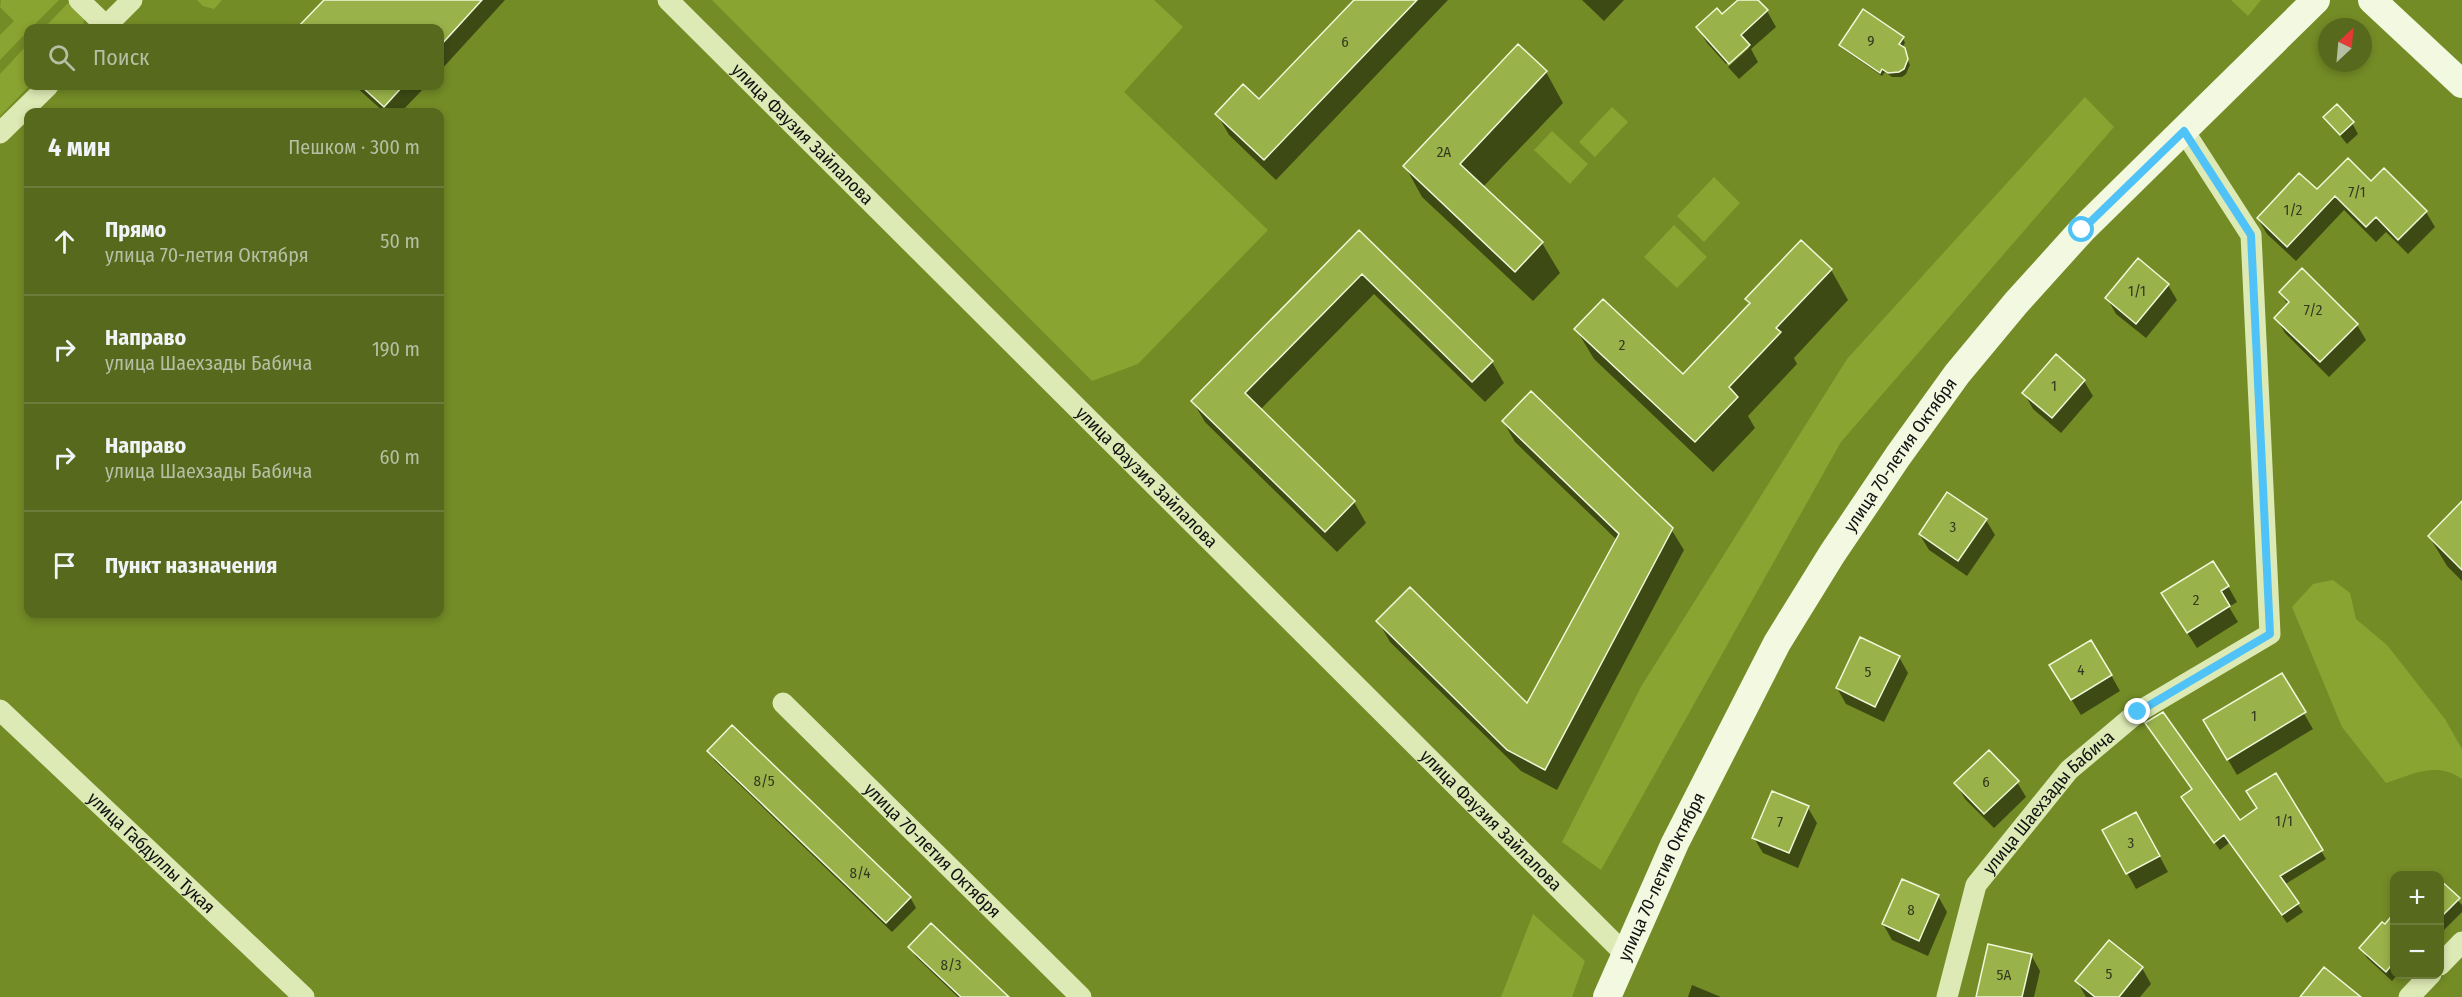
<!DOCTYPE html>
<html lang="ru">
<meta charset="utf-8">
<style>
:root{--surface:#56691c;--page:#5f7129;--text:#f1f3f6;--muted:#b6bfa3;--line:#6c7c3b}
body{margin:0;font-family:"Fira Sans Condensed",sans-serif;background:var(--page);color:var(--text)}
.controls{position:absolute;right:18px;bottom:18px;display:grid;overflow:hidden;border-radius:12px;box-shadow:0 3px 9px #0003}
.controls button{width:54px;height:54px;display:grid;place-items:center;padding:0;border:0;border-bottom:2px solid var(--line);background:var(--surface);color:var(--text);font:30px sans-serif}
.compass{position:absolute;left:2318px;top:18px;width:54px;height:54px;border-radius:50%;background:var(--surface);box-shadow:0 3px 9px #0003;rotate:26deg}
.stop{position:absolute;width:18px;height:18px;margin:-14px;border:4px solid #4fc3f7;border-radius:50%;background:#fff}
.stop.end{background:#4fc3f7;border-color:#fff;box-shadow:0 2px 6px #0008}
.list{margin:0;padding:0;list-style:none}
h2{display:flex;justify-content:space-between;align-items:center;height:78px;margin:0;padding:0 24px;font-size:26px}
h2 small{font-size:20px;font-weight:400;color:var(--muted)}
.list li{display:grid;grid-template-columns:39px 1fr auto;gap:18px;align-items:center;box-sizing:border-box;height:108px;padding:0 24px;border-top:2px solid var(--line)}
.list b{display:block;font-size:22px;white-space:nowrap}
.list p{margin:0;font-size:20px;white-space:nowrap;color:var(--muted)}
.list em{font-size:20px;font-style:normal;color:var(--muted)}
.icon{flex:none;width:33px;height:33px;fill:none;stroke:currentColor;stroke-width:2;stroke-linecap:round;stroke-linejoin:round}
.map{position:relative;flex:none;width:2462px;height:997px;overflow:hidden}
.search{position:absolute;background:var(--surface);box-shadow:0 3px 9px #0003;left:24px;top:24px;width:420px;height:66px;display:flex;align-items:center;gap:15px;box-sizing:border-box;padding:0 21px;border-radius:12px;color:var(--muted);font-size:22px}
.panel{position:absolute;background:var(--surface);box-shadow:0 3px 9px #0003;left:24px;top:108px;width:420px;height:510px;border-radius:12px}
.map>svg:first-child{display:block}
.green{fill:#89a430}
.shadow{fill:#0007}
.building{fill:#99b24a;stroke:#f1f8d9;stroke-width:1.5}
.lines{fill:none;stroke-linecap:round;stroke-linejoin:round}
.street{stroke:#deeab5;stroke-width:21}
.secondary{stroke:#f2f9e0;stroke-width:28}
.route{stroke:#4fc3f7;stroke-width:8}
.labels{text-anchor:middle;stroke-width:4.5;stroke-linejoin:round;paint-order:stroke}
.number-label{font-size:15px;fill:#33391f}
.street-label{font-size:18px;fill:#111;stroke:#738c26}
</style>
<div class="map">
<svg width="2462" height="997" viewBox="0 0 2462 997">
<rect width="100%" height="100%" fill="#738c26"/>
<path class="green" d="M1,0H59L31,28H28V31L0,60V35L14,21L0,7Z
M197,0H222L214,9L203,6Z
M712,0H1154L1183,27L1124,92L1268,230L1138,364L1092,381Z
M2231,0H2261L2248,16Z
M68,3L84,18L83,28H44Z
M28,44L29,86L0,116V74Z
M2085,97L2114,127L1841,442L1601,870L1562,842L1642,685L1847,359Z
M1612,107L1628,122L1595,157L1579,142Z
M1552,131L1588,164L1570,184L1534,150Z
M1714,177L1740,203L1704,242L1677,216Z
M1674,225L1707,257L1677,288L1644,257Z
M2333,580L2350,593L2356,619L2387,645L2445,719L2462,749V779C2436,761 2414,774 2386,783L2342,727L2292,607L2313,584Z
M1533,914L1585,961L1572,997H1501Z"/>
<path class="shadow" d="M326,0H505L440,71V28H301Z
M1356,0H1448L1276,180L1229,135L1217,114L1259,102Z
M1582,0H1624L1604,21Z
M1740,0H1756L1767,11L1776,27L1751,49L1758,62L1739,79L1728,67L1749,48V44L1726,64L1707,43L1698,28L1722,16Z
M1903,38L1905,43L1902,48L1910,65L1906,74L1902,77H1892L1885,72L1882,76L1843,49L1840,45Z
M1518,46L1546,72L1563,103L1483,187L1542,243L1560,273L1533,301L1422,197L1405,166Z
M355,86H426L401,112H384Z
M2325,117L2352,123L2358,134L2347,144Z
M2371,183L2426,212L2435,227L2408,254L2386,232L2376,242L2344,210L2296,261L2267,234L2258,219L2317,191Z
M1359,232L1492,362L1504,383L1485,402L1374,294L1260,410L1354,502L1366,523L1337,552L1205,422L1193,402Z
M1831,270L1848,300L1794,358L1797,364L1748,416L1755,428L1713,472L1594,359L1576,329L1683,377L1750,305L1747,299Z
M2168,285L2177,300L2146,338L2116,314L2107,298Z
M2280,292L2357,325L2366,340L2329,377L2285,333L2276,318L2288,305Z
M2084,381L2093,396L2061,433L2033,409L2024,393Z
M1503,421L1671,529L1684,550L1557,790L1521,771L1390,642L1378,621L1527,705L1617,540L1515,442Z
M2462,503V581L2447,566L2429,536Z
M1986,520L1995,535L1967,576L1929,550L1920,535Z
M2228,586L2237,602L2229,607L2238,622L2197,648L2172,609Z
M1899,657L1908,673L1884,722L1846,704L1837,688Z
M2111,675L2120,691L2081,715L2060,681Z
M2281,675L2313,729L2237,775L2214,736Z
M709,751L910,897L916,908L892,932L715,761Z
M2275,775L2326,859L2284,885L2303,912L2287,923L2230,842L2220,850L2188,806L2239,822L2258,809Z
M2017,782L2026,797L1994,828L1965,799L1956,783Z
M1808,808L1817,823L1798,868L1763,853L1754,838Z
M2145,829L2168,872L2136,889L2104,831Z
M2440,881L2462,905V912L2444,930L2440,926Z
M1938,896L1947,912L1928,956L1892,940L1883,924Z
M2389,921L2394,926V974H2398L2392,981L2367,958L2361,948Z
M910,947L1007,997H958L916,957Z
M2031,955L2040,971L2034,997H1978Z
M2142,968L2151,984L2140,997H2086L2077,981Z
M1692,985L1721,997H1688Z"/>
<path class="building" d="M324,0H482L440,46V28H297Z
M1354,0H1417L1264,160L1215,114L1243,84L1259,99Z
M1738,0H1758L1768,10L1741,35L1750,45L1729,64L1696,27L1717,8L1722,14Z
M1863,9L1904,37L1899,44L1905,48L1908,59L1904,69L1899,72L1888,73L1882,69L1880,73L1839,45Z
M1518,44L1547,71L1460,164L1543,242L1515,272L1403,166Z
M361,86H403L384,107Z
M2337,104L2354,122L2340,135L2323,117Z
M2348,158L2371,181L2384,168L2427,211L2398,240L2376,217L2366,227L2335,196L2287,247L2257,218L2299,173L2317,189Z
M1359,230L1493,361L1472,382L1362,274L1245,393L1355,501L1325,532L1191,401Z
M1801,240L1832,269L1776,328L1781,332L1729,387L1738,397L1695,442L1574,329L1603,299L1683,374L1750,303L1745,299Z
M2138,258L2169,284L2136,324L2105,298Z
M2302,268L2358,324L2320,362L2274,318L2289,302L2279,292Z
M2056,354L2085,380L2052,418L2022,393Z
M1531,391L1673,528L1545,770L1507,750L1376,621L1410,587L1527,703L1619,534L1502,421Z
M1947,492L1987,519L1958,561L1919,534Z
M2462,501V570L2428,536Z
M2213,561L2229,586L2221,591L2230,606L2187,633L2161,593Z
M1860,637L1900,656L1875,707L1836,688Z
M2091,640L2112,675L2071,700L2049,665Z
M2282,673L2306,712L2227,760L2203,720Z
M2163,712L2240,820L2257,808L2246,791L2276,773L2323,850L2280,876L2299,903L2282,915L2224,835L2214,843L2181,797L2192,789L2145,723Z
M732,725L911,897L886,923L707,751Z
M1989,750L2019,781L1984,814L1954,783Z
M1772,791L1809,806L1789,853L1752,838Z
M2136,812L2160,856L2126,874L2102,830Z
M1902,879L1939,895L1919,941L1882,924Z
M2439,879L2460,898L2439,919Z
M2394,913V962L2386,972L2359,948L2382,922L2385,924Z
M931,923L1009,997H961L908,947Z
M2109,940L2143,967L2119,997H2095L2075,981Z
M1988,944L2032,954L2022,997H1976Z
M2324,967L2361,997H2300Z"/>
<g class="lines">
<g class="street">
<path d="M79,0L106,26"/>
<path id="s1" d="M668,0L1625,954"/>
<path d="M104,28L132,0"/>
<path d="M0,133L48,86"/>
<path id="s2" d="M783,703L1081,997"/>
<path id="s3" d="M0,710L304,997"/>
<path d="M2440,965L2462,942"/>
<path id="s4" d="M1947,997L1976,885L2069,770L2138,712L2270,634L2251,235L2184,131"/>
<path d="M2409,997L2431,974"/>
</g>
<g class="secondary">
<path d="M2372,0L2462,84"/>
<path id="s5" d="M1607,997L1675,843L1777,643L1832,554L1898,456L1957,374L2016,303L2082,230L2316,0"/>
</g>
</g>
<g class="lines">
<path class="route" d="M2082,230L2184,131L2251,235L2270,634L2138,712"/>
</g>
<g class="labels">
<g class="number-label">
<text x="1871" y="46">9</text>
<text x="1345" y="47">6</text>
<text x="1444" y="157">2А</text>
<text x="2357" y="197">7/1</text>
<text x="2293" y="215">1/2</text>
<text x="2137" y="296">1/1</text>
<text x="2313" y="315">7/2</text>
<text x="1622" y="350">2</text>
<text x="2054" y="391">1</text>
<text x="1953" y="532">3</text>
<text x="2196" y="605">2</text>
<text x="2081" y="675">4</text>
<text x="1868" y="677">5</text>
<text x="2254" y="721">1</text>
<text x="764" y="786">8/5</text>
<text x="1986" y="787">6</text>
<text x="2284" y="826">1/1</text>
<text x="1780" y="827">7</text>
<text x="2131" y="848">3</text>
<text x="860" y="878">8/4</text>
<text x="1911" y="915">8</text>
<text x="951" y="970">8/3</text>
<text x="2109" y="979">5</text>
<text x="2004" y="980">5А</text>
</g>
<g class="street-label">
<text dy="6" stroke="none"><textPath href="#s1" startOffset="190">улица Фаузия Зайлалова</textPath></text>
<text dy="6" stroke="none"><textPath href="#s5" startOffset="618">улица 70-летия Октября</textPath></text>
<text dy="6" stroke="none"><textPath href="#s1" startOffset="676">улица Фаузия Зайлалова</textPath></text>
<text dy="6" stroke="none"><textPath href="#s4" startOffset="226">улица Шаехзады Бабича</textPath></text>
<text dy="6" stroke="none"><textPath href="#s1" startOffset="1162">улица Фаузия Зайлалова</textPath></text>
<text dy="6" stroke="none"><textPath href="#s2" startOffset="210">улица 70-летия Октября</textPath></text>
<text dy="6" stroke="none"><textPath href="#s3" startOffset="208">улица Габдуллы Тукая</textPath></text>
<text dy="6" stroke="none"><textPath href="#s5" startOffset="132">улица 70-летия Октября</textPath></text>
</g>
</g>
</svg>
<div class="controls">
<button>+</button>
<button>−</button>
</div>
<svg class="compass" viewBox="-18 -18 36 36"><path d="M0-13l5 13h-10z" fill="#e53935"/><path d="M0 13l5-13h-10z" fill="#b6bfa3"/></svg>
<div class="stop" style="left:2082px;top:230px"></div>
<div class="stop end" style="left:2138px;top:712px"></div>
<div class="search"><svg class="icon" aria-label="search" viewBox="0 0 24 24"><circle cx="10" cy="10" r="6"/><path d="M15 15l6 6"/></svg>Поиск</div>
<section class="panel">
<h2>4 мин<small>Пешком · 300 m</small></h2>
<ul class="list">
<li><svg class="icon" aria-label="ahead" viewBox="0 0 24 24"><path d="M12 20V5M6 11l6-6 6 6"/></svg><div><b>Прямо</b><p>улица 70-летия Октября</p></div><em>50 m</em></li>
<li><svg class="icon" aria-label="right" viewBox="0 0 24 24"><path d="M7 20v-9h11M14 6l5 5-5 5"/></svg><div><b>Направо</b><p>улица Шаехзады Бабича</p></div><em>190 m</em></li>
<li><svg class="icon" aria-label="right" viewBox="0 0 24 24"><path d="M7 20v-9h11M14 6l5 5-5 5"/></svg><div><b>Направо</b><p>улица Шаехзады Бабича</p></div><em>60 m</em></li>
<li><svg class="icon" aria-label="arrive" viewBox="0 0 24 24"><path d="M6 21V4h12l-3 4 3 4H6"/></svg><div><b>Пункт назначения</b></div></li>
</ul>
</section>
</div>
